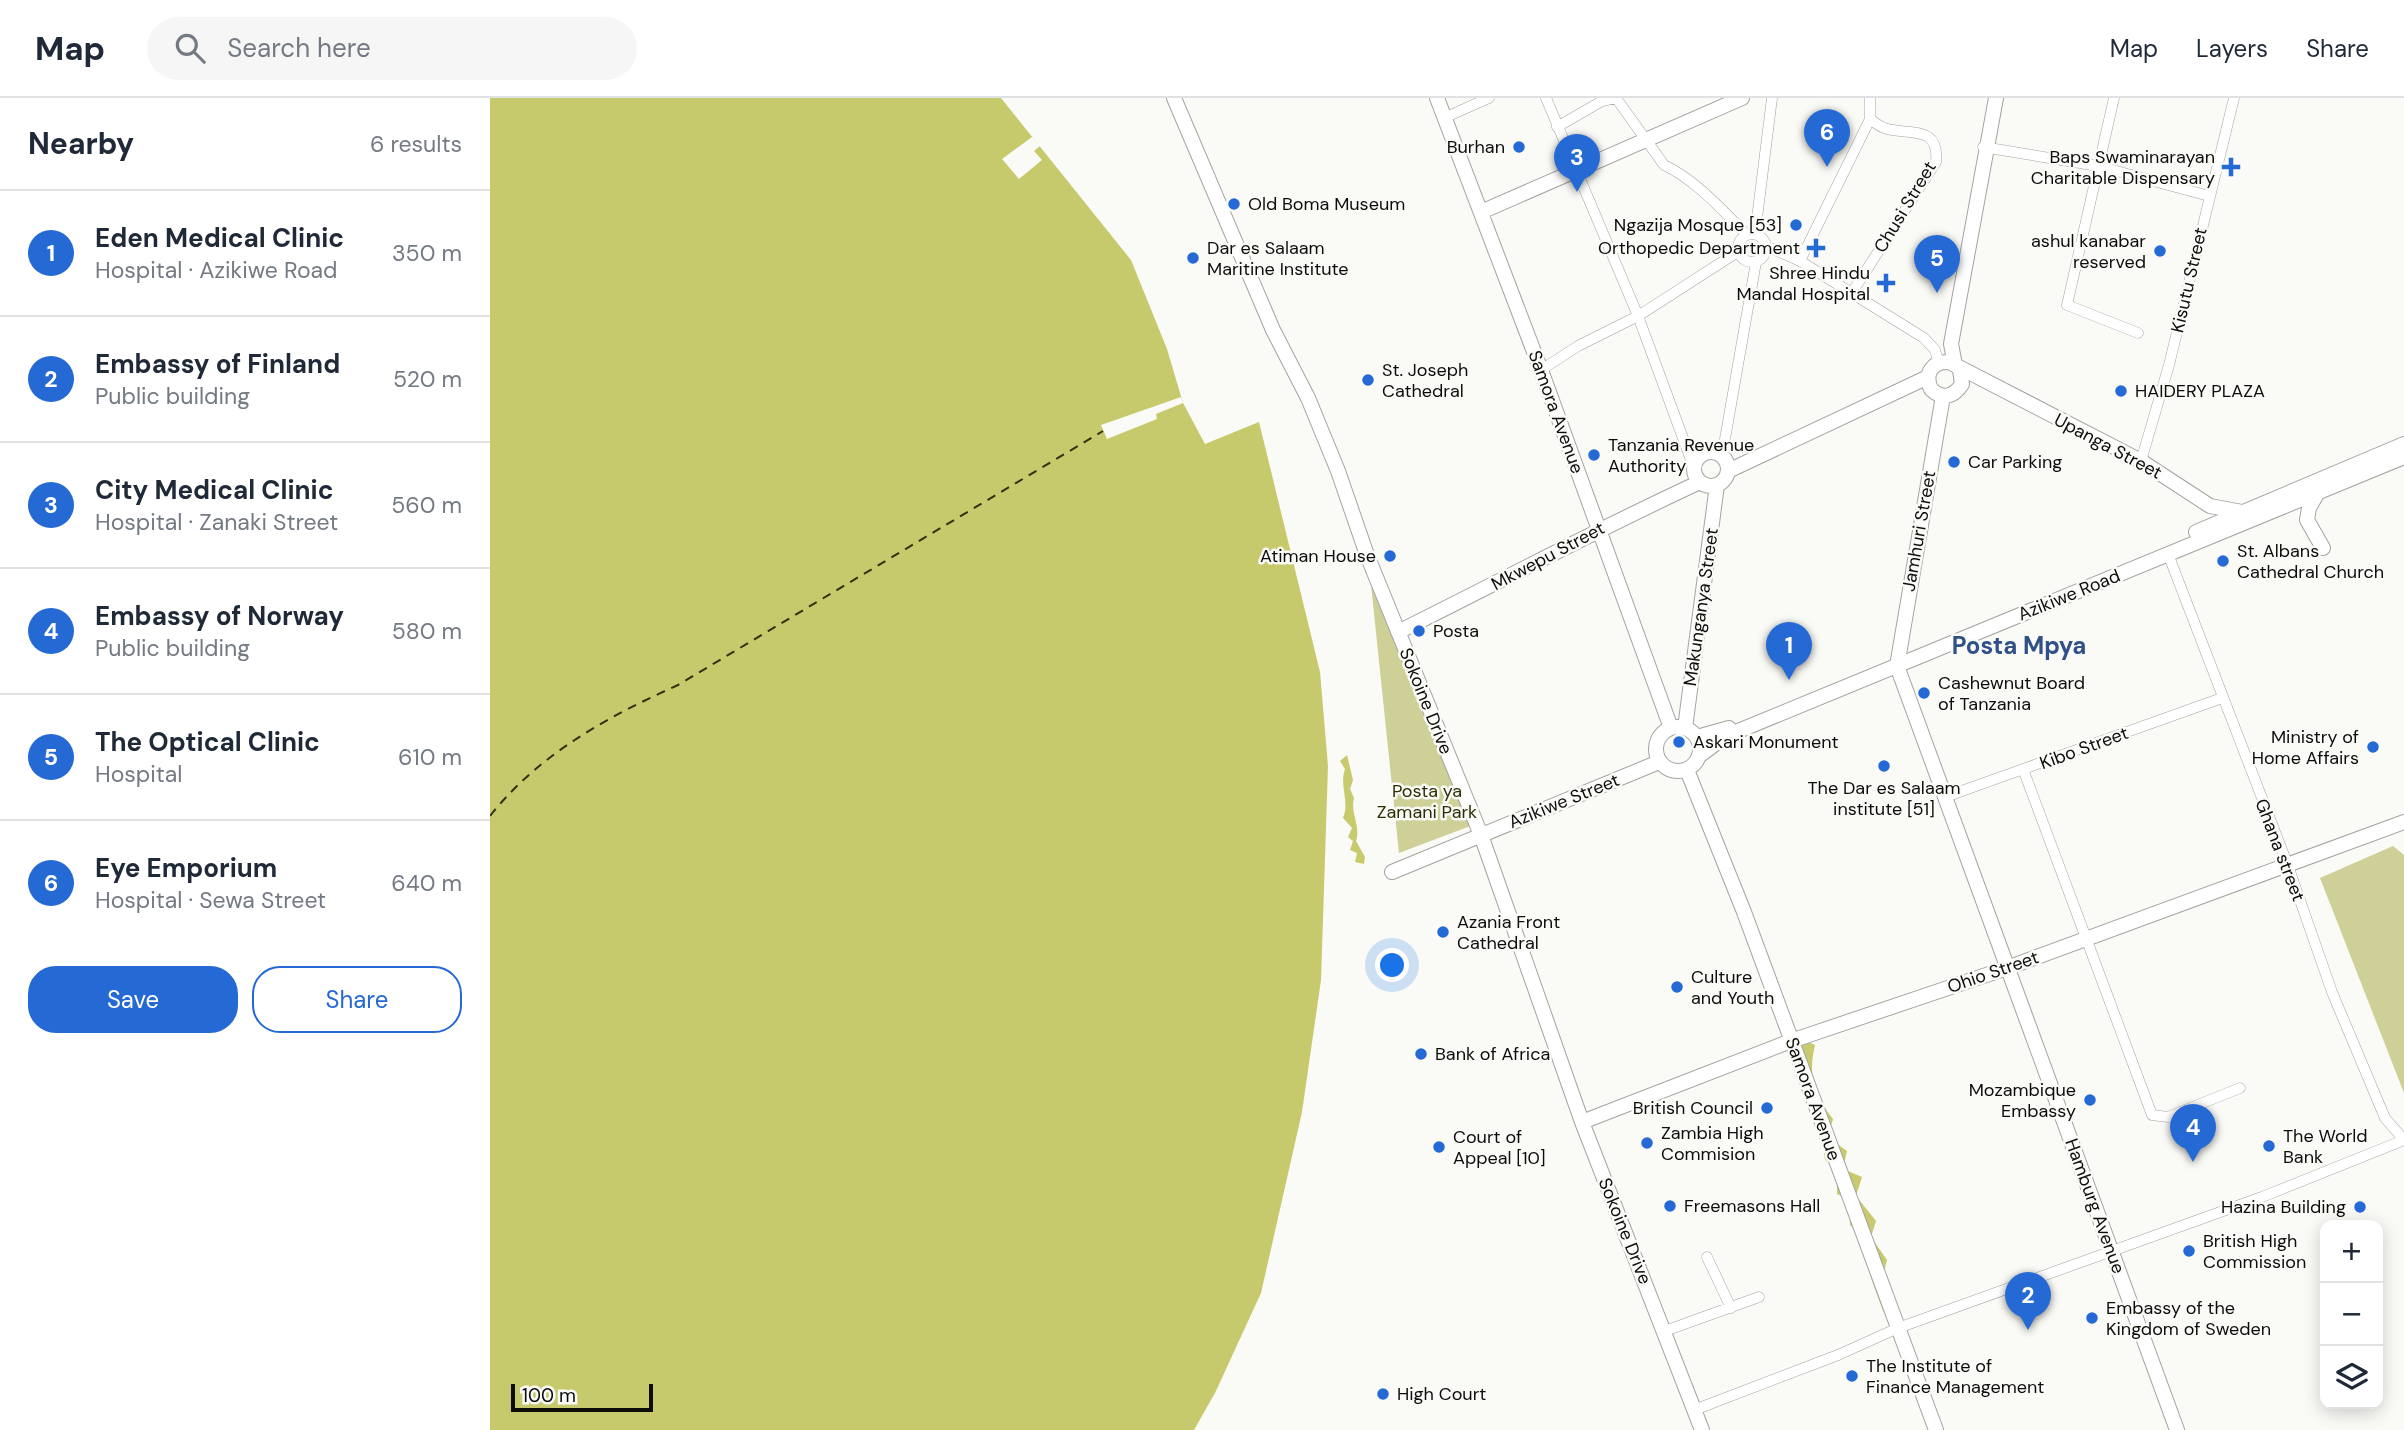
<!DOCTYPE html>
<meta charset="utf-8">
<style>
:root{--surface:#fff;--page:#f6f6f7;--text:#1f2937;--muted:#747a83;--line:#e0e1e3;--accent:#2569d5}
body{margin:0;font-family:"DM Sans",sans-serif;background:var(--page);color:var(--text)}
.controls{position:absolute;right:21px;bottom:21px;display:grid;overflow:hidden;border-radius:14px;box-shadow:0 4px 18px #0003}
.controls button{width:63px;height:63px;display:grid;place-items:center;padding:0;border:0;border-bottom:2px solid var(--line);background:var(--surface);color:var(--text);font:35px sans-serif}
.scale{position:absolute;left:21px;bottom:18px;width:142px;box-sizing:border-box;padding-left:7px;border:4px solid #0c0c0b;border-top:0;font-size:19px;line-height:24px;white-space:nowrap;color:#0c0c0b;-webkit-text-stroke:5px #fafaf6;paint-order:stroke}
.you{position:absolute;left:903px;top:868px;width:24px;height:24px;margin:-18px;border:5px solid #fff;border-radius:50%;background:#1a73e8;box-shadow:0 0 0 10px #1a73e833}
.badge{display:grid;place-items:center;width:46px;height:46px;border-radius:50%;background:var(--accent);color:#fff;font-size:23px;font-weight:700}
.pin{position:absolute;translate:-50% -58px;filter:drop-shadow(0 2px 4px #0008)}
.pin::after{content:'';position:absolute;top:37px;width:24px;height:21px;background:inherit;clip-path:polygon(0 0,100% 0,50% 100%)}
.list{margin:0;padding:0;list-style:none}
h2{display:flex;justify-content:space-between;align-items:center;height:91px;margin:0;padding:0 28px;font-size:30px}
h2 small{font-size:23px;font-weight:400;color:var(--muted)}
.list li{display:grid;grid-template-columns:46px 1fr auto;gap:21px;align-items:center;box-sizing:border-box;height:126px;padding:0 28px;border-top:2px solid var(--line)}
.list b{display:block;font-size:26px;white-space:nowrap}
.list p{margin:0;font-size:23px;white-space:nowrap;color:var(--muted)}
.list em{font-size:23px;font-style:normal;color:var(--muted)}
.actions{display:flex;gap:14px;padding:21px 28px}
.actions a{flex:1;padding:16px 0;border:2px solid var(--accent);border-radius:28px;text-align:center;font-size:24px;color:var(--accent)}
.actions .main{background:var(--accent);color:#fff}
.icon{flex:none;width:38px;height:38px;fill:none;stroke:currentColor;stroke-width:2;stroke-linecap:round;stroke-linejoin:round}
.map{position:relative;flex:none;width:1914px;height:1332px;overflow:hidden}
header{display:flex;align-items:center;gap:42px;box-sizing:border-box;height:98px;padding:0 35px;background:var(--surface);border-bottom:2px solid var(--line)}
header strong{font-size:33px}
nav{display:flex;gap:38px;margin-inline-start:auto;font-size:24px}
.search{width:490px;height:63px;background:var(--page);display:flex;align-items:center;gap:18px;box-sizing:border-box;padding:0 24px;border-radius:38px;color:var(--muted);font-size:26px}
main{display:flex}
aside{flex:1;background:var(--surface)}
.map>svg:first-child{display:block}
.green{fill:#ced098}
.forest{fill:#c8ca6e}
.water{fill:#c7c96d}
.pier{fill:#fafaf6}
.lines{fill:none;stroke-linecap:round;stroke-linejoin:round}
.ferry{stroke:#32320a;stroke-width:2;stroke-dasharray:9 7;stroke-linecap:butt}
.street-casing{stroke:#a3a3a0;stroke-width:11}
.secondary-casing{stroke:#a3a3a0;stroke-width:16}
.street{stroke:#fff;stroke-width:10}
.secondary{stroke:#fff;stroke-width:14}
.poi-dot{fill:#2569d5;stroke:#fafaf6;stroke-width:2.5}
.labels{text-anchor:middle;stroke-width:5;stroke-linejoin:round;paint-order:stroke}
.poi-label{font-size:18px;fill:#0c0c0b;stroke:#fafaf6;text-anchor:start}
.street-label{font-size:18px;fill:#0c0c0b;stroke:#fafaf6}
.park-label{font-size:18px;fill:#2d2d05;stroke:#fafaf6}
.district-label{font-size:24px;font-weight:bold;fill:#2f5188;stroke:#fafaf6}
</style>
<header>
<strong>Map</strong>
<div class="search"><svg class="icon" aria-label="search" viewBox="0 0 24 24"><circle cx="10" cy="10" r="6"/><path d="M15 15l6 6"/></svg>Search here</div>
<nav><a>Map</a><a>Layers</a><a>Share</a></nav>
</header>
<main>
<aside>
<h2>Nearby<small>6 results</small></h2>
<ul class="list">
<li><span class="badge">1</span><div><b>Eden Medical Clinic</b><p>Hospital · Azikiwe Road</p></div><em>350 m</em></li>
<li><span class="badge">2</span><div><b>Embassy of Finland</b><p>Public building</p></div><em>520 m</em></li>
<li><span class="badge">3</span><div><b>City Medical Clinic</b><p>Hospital · Zanaki Street</p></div><em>560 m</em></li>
<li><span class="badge">4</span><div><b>Embassy of Norway</b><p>Public building</p></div><em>580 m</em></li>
<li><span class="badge">5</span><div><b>The Optical Clinic</b><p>Hospital</p></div><em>610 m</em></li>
<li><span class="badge">6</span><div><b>Eye Emporium</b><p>Hospital · Sewa Street</p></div><em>640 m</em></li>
</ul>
<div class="actions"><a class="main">Save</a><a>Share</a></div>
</aside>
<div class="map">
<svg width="1914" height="1332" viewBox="0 0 1914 1332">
<rect width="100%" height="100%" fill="#fafaf6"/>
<path class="green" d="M880,477L983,727L909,755Z
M1903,748L1914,757V995L1830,780Z"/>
<path class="forest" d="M857,657L863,682L860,691L864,700C860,715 871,728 866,743L875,759L874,766L865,764L867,755L860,752L863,743L858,739L862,730L853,720C860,704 849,687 855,671L850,663Z
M1311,941L1325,947C1318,976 1323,997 1343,1021L1338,1039L1357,1053L1353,1071L1372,1079L1366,1098L1386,1123L1381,1139L1397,1162L1391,1185L1404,1197L1401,1215H1394C1385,1191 1374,1166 1374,1140L1360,1127L1359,1101L1347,1096V1071L1335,1062L1332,1038L1324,1028L1326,1010L1317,1004L1311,970L1299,953Z"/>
<path class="water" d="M0,0H511L641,162L677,251L693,305L715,346L769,324L830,574L838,668L831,882L812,1014L771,1195L725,1295L704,1332H0Z"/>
<path class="pier" d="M542,39L550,48L544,53L552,62L529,81L512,61Z
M691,299L693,305L666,316L667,321L617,341L611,327Z"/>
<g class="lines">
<path class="ferry" d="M0,718C49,656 117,619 188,587L613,333"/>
<g class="street-casing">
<path id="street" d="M1056,0L1148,218L1204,370
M1126,0L1174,67C1206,82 1232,112 1257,137
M1624,0L1577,207L1648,235
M954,20L999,0
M1067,29L1112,3L1126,0
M1493,49L1608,68L1719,98
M1248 150a14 14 0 1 1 28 0a14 14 0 1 1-28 0Z
M1265,136L1282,0
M1276,148L1310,163L1434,240L1445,252L1449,265
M1310,163L1380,21V0
M1361,196L1446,64C1450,25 1416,38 1394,30C1389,28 1384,24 1380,21
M1051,272L1088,248L1148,218L1249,153
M1232,358L1266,164
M1651,363L1679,267L1744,0
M1678,456L1797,765L1842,894L1895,1020L1914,1042
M1533,671L1662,1017L1678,1019L1750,990
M1455,699L1732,600
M1217,1159L1241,1210
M1175,1233L1269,1199
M1204,1312L1348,1257L1408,1230L1772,1099L1914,1042"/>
</g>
<g class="secondary-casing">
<path id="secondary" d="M684,0L783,232L818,300L848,373L877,457L991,737L1092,1024L1212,1332
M947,0L1051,272L1181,630
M991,114L1252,0
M1465,267L1461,246L1506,0
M1470,272L1472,286C1464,299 1452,302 1441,291C1434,276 1442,263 1459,264L1651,363L1720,408L1752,414
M1453,298L1407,568L1687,1332
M1204 371a17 17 0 1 1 34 0a17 17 0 1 1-34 0Z
M1238,373L1438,279
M1828,394L1819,410L1817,422L1833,450
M1706,434L1914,346
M908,534C1009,484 1108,431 1210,384
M1166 651a22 22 0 1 1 44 0a22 22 0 1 1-44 0Z
M1195,630L1227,387
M1207,639L1239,630
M1209,658L1236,638L1914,359
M1197,672L1254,814L1446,1332
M902,774L1169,664
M1092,1024L1301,943L1517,870L1914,724"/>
</g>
<use href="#street" class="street"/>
<use href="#secondary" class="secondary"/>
</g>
<g class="poi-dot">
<circle cx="1029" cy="49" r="7"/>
<path d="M1737.5 58.5h7v7h7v7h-7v7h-7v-7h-7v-7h7z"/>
<circle cx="744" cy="106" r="7"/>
<circle cx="1306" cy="127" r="7"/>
<path d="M1322.5 139.5h7v7h7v7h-7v7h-7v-7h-7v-7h7z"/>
<circle cx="1670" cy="153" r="7"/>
<circle cx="703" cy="160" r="7"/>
<path d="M1392.5 174.5h7v7h7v7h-7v7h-7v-7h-7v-7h7z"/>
<circle cx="878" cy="282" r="7"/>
<circle cx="1631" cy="293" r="7"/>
<circle cx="1104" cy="357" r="7"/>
<circle cx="1464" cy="364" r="7"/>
<circle cx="900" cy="458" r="7"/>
<circle cx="1733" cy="463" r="7"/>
<circle cx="929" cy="533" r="7"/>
<circle cx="1434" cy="595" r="7"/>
<circle cx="1189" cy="644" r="7"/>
<circle cx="1883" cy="649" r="7"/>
<circle cx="1394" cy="668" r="7"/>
<circle cx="953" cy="834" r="7"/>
<circle cx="1187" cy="889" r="7"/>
<circle cx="931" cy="956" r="7"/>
<circle cx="1600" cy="1002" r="7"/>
<circle cx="1277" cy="1010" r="7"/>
<circle cx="1157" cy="1045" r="7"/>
<circle cx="1779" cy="1048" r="7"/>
<circle cx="949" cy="1049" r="7"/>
<circle cx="1180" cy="1108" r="7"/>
<circle cx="1870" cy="1109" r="7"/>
<circle cx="1699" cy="1153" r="7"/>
<circle cx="1602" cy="1220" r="7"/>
<circle cx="1362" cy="1278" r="7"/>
<circle cx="893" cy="1296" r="7"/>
</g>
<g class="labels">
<g class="poi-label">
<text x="1015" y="55" text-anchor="end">Burhan</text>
<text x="1725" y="65" text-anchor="end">Baps Swaminarayan<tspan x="1725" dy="21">Charitable Dispensary</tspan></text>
<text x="758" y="112">Old Boma Museum</text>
<text x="1292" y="133" text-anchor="end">Ngazija Mosque [53]</text>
<text x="1656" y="149" text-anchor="end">ashul kanabar<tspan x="1656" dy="21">reserved</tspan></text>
<text x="717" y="156">Dar es Salaam<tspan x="717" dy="21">Maritine Institute</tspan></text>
<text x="1310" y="156" text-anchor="end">Orthopedic Department</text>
<text x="1380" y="181" text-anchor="end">Shree Hindu<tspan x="1380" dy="21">Mandal Hospital</tspan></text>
<text x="892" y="278">St. Joseph<tspan x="892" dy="21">Cathedral</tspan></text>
<text x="1645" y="299">HAIDERY PLAZA</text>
<text x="1118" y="353">Tanzania Revenue<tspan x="1118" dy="21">Authority</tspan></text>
<text x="1478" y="370">Car Parking</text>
<text x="1747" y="459">St. Albans<tspan x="1747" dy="21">Cathedral Church</tspan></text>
<text x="886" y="464" text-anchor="end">Atiman House</text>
<text x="943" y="539">Posta</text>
<text x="1448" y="591">Cashewnut Board<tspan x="1448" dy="21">of Tanzania</tspan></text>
<text x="1869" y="645" text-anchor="end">Ministry of<tspan x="1869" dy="21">Home Affairs</tspan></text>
<text x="1203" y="650">Askari Monument</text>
<text x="1394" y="696" text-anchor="middle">The Dar es Salaam<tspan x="1394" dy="21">institute [51]</tspan></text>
<text x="967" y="830">Azania Front<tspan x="967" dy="21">Cathedral</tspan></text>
<text x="1201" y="885">Culture<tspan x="1201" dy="21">and Youth</tspan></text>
<text x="945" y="962">Bank of Africa</text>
<text x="1586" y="998" text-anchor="end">Mozambique<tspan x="1586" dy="21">Embassy</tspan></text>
<text x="1263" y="1016" text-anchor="end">British Council</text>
<text x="1171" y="1041">Zambia High<tspan x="1171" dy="21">Commision</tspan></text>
<text x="1793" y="1044">The World<tspan x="1793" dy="21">Bank</tspan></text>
<text x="963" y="1045">Court of<tspan x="963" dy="21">Appeal [10]</tspan></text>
<text x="1194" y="1114">Freemasons Hall</text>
<text x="1856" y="1115" text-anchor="end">Hazina Building</text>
<text x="1713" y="1149">British High<tspan x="1713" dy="21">Commission</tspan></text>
<text x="1616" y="1216">Embassy of the<tspan x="1616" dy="21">Kingdom of Sweden</tspan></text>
<text x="1376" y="1274">The Institute of<tspan x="1376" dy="21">Finance Management</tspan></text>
<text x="907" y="1302">High Court</text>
</g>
<g class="street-label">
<text transform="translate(1415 109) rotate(-59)" y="6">Chusi Street</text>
<text transform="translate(1699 182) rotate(-77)" y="6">Kisutu Street</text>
<text transform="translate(1066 314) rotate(70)" y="6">Samora Avenue</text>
<text transform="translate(1618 348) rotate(28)" y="6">Upanga Street</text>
<text transform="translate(1429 433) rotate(-80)" y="6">Jamhuri Street</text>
<text transform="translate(1058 458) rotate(-28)" y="6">Mkwepu Street</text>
<text transform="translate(1579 497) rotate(-22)" y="6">Azikiwe Road</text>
<text transform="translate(1211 509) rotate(-82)" y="6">Makunganya Street</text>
<text transform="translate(936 603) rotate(68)" y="6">Sokoine Drive</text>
<text transform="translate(1594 650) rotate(-20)" y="6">Kibo Street</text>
<text transform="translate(1074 703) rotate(-22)" y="6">Azikiwe Street</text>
<text transform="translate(1790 752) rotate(69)" y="6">Ghana street</text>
<text transform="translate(1503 874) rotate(-19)" y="6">Ohio Street</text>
<text transform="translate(1323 1001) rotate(70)" y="6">Samora Avenue</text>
<text transform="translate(1605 1108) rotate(70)" y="6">Hamburg Avenue</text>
<text transform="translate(1135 1133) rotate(68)" y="6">Sokoine Drive</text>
</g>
<g class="park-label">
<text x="937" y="699">Posta ya<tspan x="937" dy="21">Zamani Park</tspan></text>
</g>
<g class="district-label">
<text x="1529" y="556">Posta Mpya</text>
</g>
</g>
</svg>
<div class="controls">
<button>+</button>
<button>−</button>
<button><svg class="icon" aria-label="layers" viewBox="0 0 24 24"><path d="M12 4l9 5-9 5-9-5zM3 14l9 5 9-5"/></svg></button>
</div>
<div class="scale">100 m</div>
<div class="you"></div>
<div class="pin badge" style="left:1299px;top:582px">1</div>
<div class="pin badge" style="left:1538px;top:1232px">2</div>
<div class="pin badge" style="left:1087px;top:94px">3</div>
<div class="pin badge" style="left:1703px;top:1064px">4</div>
<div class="pin badge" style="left:1447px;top:195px">5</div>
<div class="pin badge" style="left:1337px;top:69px">6</div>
</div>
</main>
